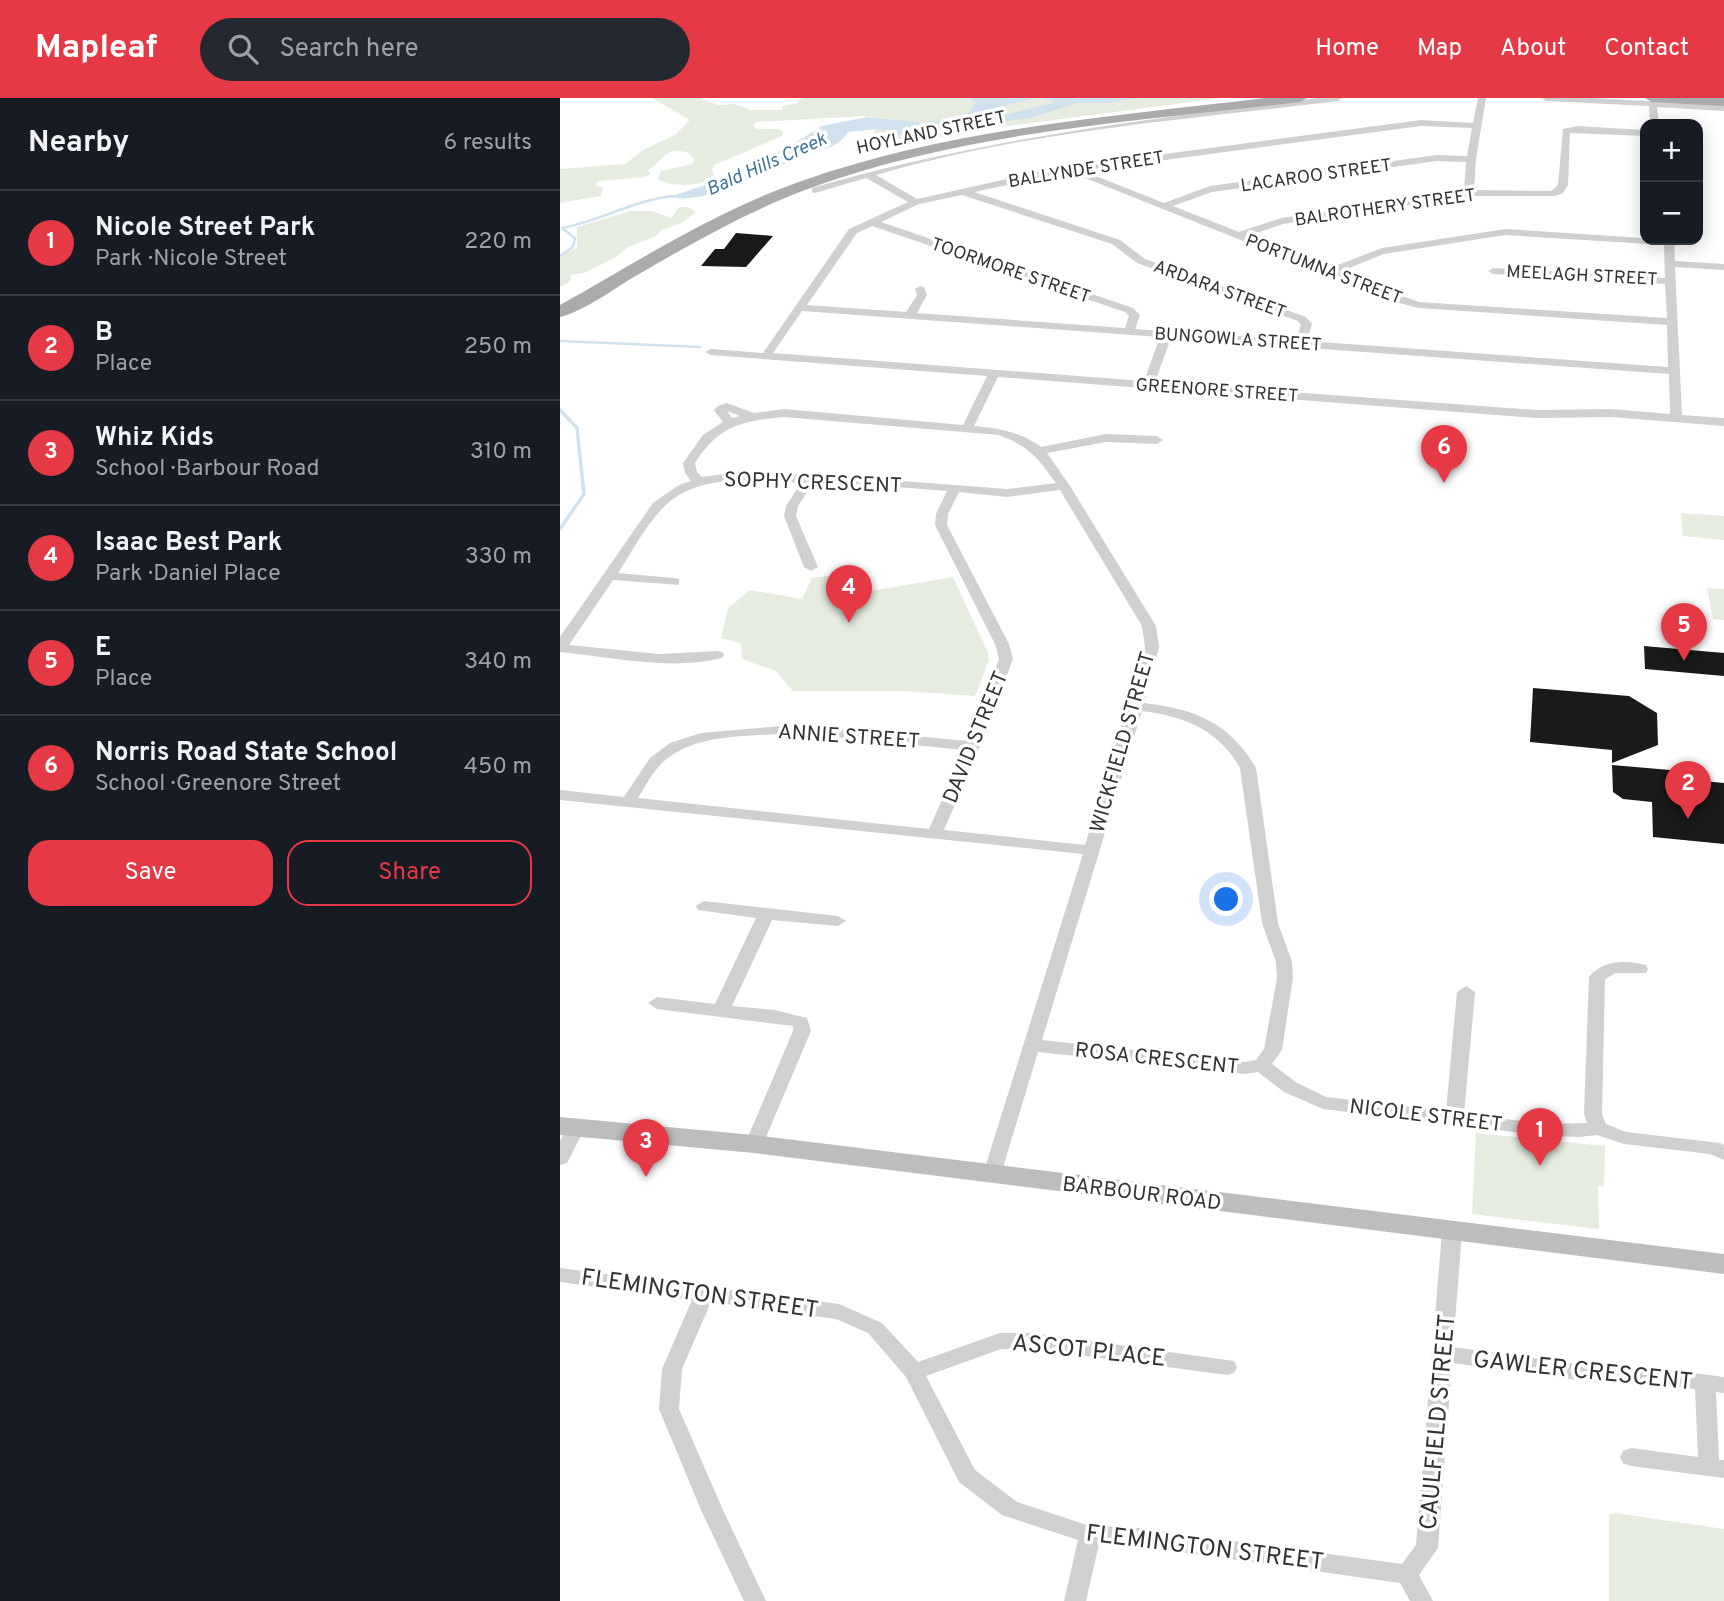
<!DOCTYPE html>
<meta charset="utf-8">
<style>
:root{--surface:#171b24;--page:#242831;--text:#f1f3f6;--muted:#9ea1a6;--line:#363941;--accent:#e63946}
body{margin:0;font-family:Overpass,sans-serif;background:var(--page);color:var(--text)}
.controls{position:absolute;right:21px;top:21px;display:grid;overflow:hidden;border-radius:14px;box-shadow:0 4px 18px #0003}
.controls button{width:63px;height:63px;display:grid;place-items:center;padding:0;border:0;border-bottom:2px solid var(--line);background:var(--surface);color:var(--text);font:35px sans-serif}
.you{position:absolute;left:667px;top:802px;width:24px;height:24px;margin:-18px;border:5px solid #fff;border-radius:50%;background:#1a73e8;box-shadow:0 0 0 10px #1a73e833}
.badge{display:grid;place-items:center;width:46px;height:46px;border-radius:50%;background:var(--accent);color:#fff;font-size:23px;font-weight:700}
.pin{position:absolute;translate:-50% -58px;filter:drop-shadow(0 2px 4px #0008)}
.pin::after{content:'';position:absolute;top:37px;width:24px;height:21px;background:inherit;clip-path:polygon(0 0,100% 0,50% 100%)}
.list{margin:0;padding:0;list-style:none}
h2{display:flex;justify-content:space-between;align-items:center;height:91px;margin:0;padding:0 28px;font-size:30px}
h2 small{font-size:23px;font-weight:400;color:var(--muted)}
.list li{display:grid;grid-template-columns:46px 1fr auto;gap:21px;align-items:center;box-sizing:border-box;height:105px;padding:0 28px;border-top:2px solid var(--line)}
.list b{display:block;font-size:26px;white-space:nowrap}
.list p{margin:0;font-size:23px;white-space:nowrap;color:var(--muted)}
.list em{font-size:23px;font-style:normal;color:var(--muted)}
.actions{display:flex;gap:14px;padding:21px 28px}
.actions a{flex:1;padding:16px 0;border:2px solid var(--accent);border-radius:21px;text-align:center;font-size:24px;color:var(--accent)}
.actions .main{background:var(--accent);color:#fff}
.icon{flex:none;width:38px;height:38px;fill:none;stroke:currentColor;stroke-width:2;stroke-linecap:round;stroke-linejoin:round}
.map{position:relative;flex:none;width:1164px;height:1503px;overflow:hidden}
header{display:flex;align-items:center;gap:42px;box-sizing:border-box;height:98px;padding:0 35px;background:var(--accent);color:#fff}
header strong{font-size:33px}
nav{display:flex;gap:38px;margin-inline-start:auto;font-size:24px}
.search{width:490px;height:63px;background:var(--page);display:flex;align-items:center;gap:18px;box-sizing:border-box;padding:0 24px;border-radius:38px;color:var(--muted);font-size:26px}
main{display:flex}
aside{flex:1;background:var(--surface)}
.map>svg:first-child{display:block}
.green{fill:#e6ecdf}
.water{fill:#cfe2ee}
.lines{fill:none;stroke-linecap:round;stroke-linejoin:round}
.stream-far1{stroke:#cfe2ee;stroke-width:2.5}
.stream{stroke:#cfe2ee;stroke-width:3.5}
.building{fill:#1a1a1a}
.street{fill:#d0d0d0;fill-rule:evenodd}
.secondary{fill:#bdbdbd;fill-rule:evenodd}
.primary{fill:#ababab;fill-rule:evenodd}
.labels{text-anchor:middle;stroke-width:7;stroke-linejoin:round;paint-order:stroke}
.far-street-label{font-size:18px;fill:#333;stroke:#fff}
.far-water-label{font-size:19px;font-style:italic;fill:#3f7597;stroke:#fff}
.street-label{font-size:21px;fill:#333;stroke:#fff}
.near-street-label{font-size:24px;fill:#333;stroke:#fff}
</style>
<header>
<strong>Mapleaf</strong>
<div class="search"><svg class="icon" aria-label="search" viewBox="0 0 24 24"><circle cx="10" cy="10" r="6"/><path d="M15 15l6 6"/></svg>Search here</div>
<nav><a>Home</a><a>Map</a><a>About</a><a>Contact</a></nav>
</header>
<main>
<aside>
<h2>Nearby<small>6 results</small></h2>
<ul class="list">
<li><span class="badge">1</span><div><b>Nicole Street Park</b><p>Park · Nicole Street</p></div><em>220 m</em></li>
<li><span class="badge">2</span><div><b>B</b><p>Place</p></div><em>250 m</em></li>
<li><span class="badge">3</span><div><b>Whiz Kids</b><p>School · Barbour Road</p></div><em>310 m</em></li>
<li><span class="badge">4</span><div><b>Isaac Best Park</b><p>Park · Daniel Place</p></div><em>330 m</em></li>
<li><span class="badge">5</span><div><b>E</b><p>Place</p></div><em>340 m</em></li>
<li><span class="badge">6</span><div><b>Norris Road State School</b><p>School · Greenore Street</p></div><em>450 m</em></li>
</ul>
<div class="actions"><a class="main">Save</a><a>Share</a></div>
</aside>
<div class="map">
<svg width="1164" height="1503" viewBox="0 0 1164 1503">
<rect width="100%" height="100%" fill="#fff"/>
<path class="green" d="M92,0H140L159,7L175,6L191,12H223L222,8L239,5L237,2L244,0H661L402,34L298,57L323,21L303,18L196,24L193,28L197,31H219L223,34L222,38L154,67L152,71L154,80C138,88 114,90 98,81L101,73L132,66L135,62L129,55C103,48 107,61 88,72L91,76L84,79L38,83L35,87L43,90L41,98L0,105V71L65,66L83,52L115,37L130,22Z
M119,109H127L136,114L121,125L102,132L96,138L68,149L56,159L24,175L10,177L11,183L0,189V157L17,150V129L71,113H92L111,120Z
M1121,415L1164,418V442L1123,438Z
M269,478L305,494L393,479L428,555L429,562L415,598L345,593H233L216,573L182,561L181,545L161,540L168,510L190,492L242,501L252,480Z
M1147,490L1164,491V522L1153,521Z
M916,1035L1045,1048L1044,1089L1038,1088L1039,1131L912,1116Z
M1055,1415L1164,1431V1503H1049V1417Z"/>
<path class="water" d="M410,0H473L435,11L444,17L493,5L491,2L481,0H579L546,5H518L470,20L356,34L318,31L288,34C280,48 264,52 248,55C211,71 148,108 109,99L154,84L227,50L262,28L307,19L364,25L406,18L415,5Z"/>
<g class="lines">
<path class="stream-far1" d="M328,48L342,33
M0,158L13,149L15,140L2,130C41,123 75,101 115,98
M0,243L140,249"/>
<path class="stream" d="M0,312L17,330L24,396L0,431"/>
</g>
<path class="building" d="M176,135L213,138L186,169L141,168L155,151H164Z
M1084,548L1164,555V578L1085,571Z
M973,590L1069,598L1097,615L1098,647L1052,665V652L970,644Z
M1052,667L1110,672L1111,680L1164,685V746L1093,739L1092,704L1063,701L1053,694Z"/>
<g class="lines">
<path class="street" d="M757,0H782L778,3C624,22 465,33 316,77L357,101L491,71L861,22L913,25L918,0H926L916,61L914,92L991,93L998,87L1003,31L1017,28L1085,32V38L1010,35L1008,87L1003,95L995,98H909L723,126L688,138L770,170L822,150L945,131L1114,142L1115,163L1164,166V172L1115,169L1122,317L1164,320V328L1051,319L976,320L438,279L414,328C439,330 460,334 481,349L546,336L597,338L603,342L597,346L546,344L487,355L510,388L596,528L599,549L584,605C635,611 669,624 696,670L718,825L732,864L733,880L722,952L712,966L737,985L766,999L886,1013L897,894L906,888L915,894L904,1016L987,1026L1027,1025L1024,1016L1029,879C1043,862 1065,862 1086,867L1088,871L1086,875H1056L1045,881L1042,1016L1046,1026L1066,1034L1160,1045L1164,1047V1062L1150,1056L1064,1046L1037,1037L1019,1039L987,1038L763,1011L724,994L698,974L685,976L478,954L441,1076L439,1081H425L423,1076L523,756L0,702V692L64,699L90,660L110,645L141,635L234,627L408,643L439,561L435,546L375,427L376,416L387,393L312,387L253,385L238,408L236,418L258,469L251,473L244,469L224,418L226,408L241,385C194,383 136,373 101,412C84,430 72,454 58,475L114,480L119,481V487L53,482L9,547L99,556L157,553L162,554L164,557L162,560C109,573 53,559 0,554V539L93,405L119,387L131,383L125,375L123,365L143,337L163,324L154,312L158,308L167,305L194,315L224,311L403,327L427,278L151,257L145,254L151,251L203,255L289,131L348,104L306,80L255,95L252,94V90C417,42 586,21 757,0ZM861,28L912,30L907,58L877,57L650,88L604,105L523,73ZM877,63L906,64L904,93L721,120L679,134L613,108L652,94ZM510,74L839,205L859,210L1107,227L1108,269L747,243L752,226L746,219L585,161L560,142L414,94ZM402,97L552,146L577,165L738,223L741,227L736,242L575,231L580,217L573,210L321,124L359,106ZM312,128L565,214L569,218L565,230L357,215L367,197L364,189L360,188L355,191L357,197L346,214L247,207L297,135ZM945,137L1104,147L1105,180L933,170L928,173L933,176L1105,186L1107,220L859,204L779,174L824,156ZM242,213L600,239L584,283L213,255ZM611,240L1109,276L1110,316L1051,311L976,312L595,284ZM167,313L180,318L172,320ZM224,319L439,337C470,349 477,359 496,385L447,391L250,376L171,375L142,379L137,374L135,365C159,327 182,323 224,319ZM500,392L582,528L585,549L525,747L384,732L420,648L453,561L449,546L387,427L388,416L399,394L447,399ZM582,613C624,618 659,632 680,670L702,825L716,864L717,880L704,951L696,962L685,964L482,942ZM234,635L404,652L369,731L78,700C85,689 93,673 103,664C137,634 191,639 234,635Z
M982,0H1033L1164,7V13L1097,9L1099,26H1090L1089,8L986,3Z
M144,803L278,818L286,823L278,828L212,822L172,908L215,912L247,920L251,933L203,1046L201,1051H187L185,1046L233,933V928L97,911L88,905L97,899L155,906L196,820L138,812L136,808Z
M16,1024L22,1025L25,1030L7,1065L0,1067V1043L10,1025Z
M892,1127L899,1129L902,1134L893,1249L1033,1268L1095,1270L1164,1279V1295L1156,1294L1159,1362H1164V1380L1071,1368L1063,1365L1060,1359L1063,1353L1071,1350L1138,1359L1135,1291L1095,1286L1033,1284L892,1265L878,1450L859,1477L873,1503H850L840,1485L570,1447L539,1446L526,1503H504L518,1442L442,1417L399,1384L346,1279L308,1235L276,1221L151,1204L122,1271L119,1311L163,1412L206,1503H184L141,1412L99,1311L102,1271L132,1202L0,1184V1170L279,1206L322,1225L358,1264L440,1235H473L674,1263L677,1269L674,1275L667,1277L473,1251H441L366,1278L415,1372L457,1404L530,1428L570,1429L842,1466L856,1447L882,1134L885,1129Z"/>
<path class="secondary" d="M0,1019L194,1037L1164,1156V1176L194,1055L0,1037Z"/>
<path class="primary" d="M705,0H747L740,4C574,24 403,33 245,92C187,114 132,145 79,176C56,189 25,213 0,219V207C77,164 152,115 236,85C387,31 546,19 705,0Z
M1085,0H1164V8L1092,4Z"/>
</g>
<g class="labels">
<g class="far-street-label">
<text transform="translate(371 34) rotate(-12)" y="6">HOYLAND STREET</text>
<text transform="translate(526 71) rotate(-9)" y="6">BALLYNDE STREET</text>
<text transform="translate(756 77) rotate(-8)" y="6">LACAROO STREET</text>
<text transform="translate(825 109) rotate(-8)" y="6">BALROTHERY STREET</text>
<text transform="translate(764 171) rotate(21)" y="6">PORTUMNA STREET</text>
<text transform="translate(451 172) rotate(19)" y="6">TOORMORE STREET</text>
<text transform="translate(1022 177) rotate(3)" y="6">MEELAGH STREET</text>
<text transform="translate(660 191) rotate(20)" y="6">ARDARA STREET</text>
<text transform="translate(678 241) rotate(4)" y="6">BUNGOWLA STREET</text>
<text transform="translate(657 292) rotate(4)" y="6">GREENORE STREET</text>
</g>
<g class="far-water-label">
<text transform="translate(206 65) rotate(-24)" y="7">Bald Hills Creek</text>
</g>
<g class="street-label">
<text transform="translate(253 384) rotate(2)" y="7">SOPHY CRESCENT</text>
<text transform="translate(289 638) rotate(4)" y="7">ANNIE STREET</text>
<text transform="translate(415 639) rotate(-68)" y="7">DAVID STREET</text>
<text transform="translate(562 644) rotate(-74)" y="7">WICKFIELD STREET</text>
<text transform="translate(597 960) rotate(6)" y="7">ROSA CRESCENT</text>
<text transform="translate(866 1017) rotate(7)" y="7">NICOLE STREET</text>
<text transform="translate(582 1095) rotate(7)" y="7">BARBOUR ROAD</text>
</g>
<g class="near-street-label">
<text transform="translate(140 1195) rotate(8)" y="8">FLEMINGTON STREET</text>
<text transform="translate(529 1252) rotate(6)" y="8">ASCOT PLACE</text>
<text transform="translate(1023 1272) rotate(6)" y="8">GAWLER CRESCENT</text>
<text transform="translate(877 1324) rotate(-85)" y="8">CAULFIELD STREET</text>
<text transform="translate(645 1449) rotate(7)" y="8">FLEMINGTON STREET</text>
</g>
</g>
</svg>
<div class="controls">
<button>+</button>
<button>−</button>
</div>
<div class="you"></div>
<div class="pin badge" style="left:980px;top:1068px">1</div>
<div class="pin badge" style="left:1128px;top:721px">2</div>
<div class="pin badge" style="left:86px;top:1079px">3</div>
<div class="pin badge" style="left:289px;top:525px">4</div>
<div class="pin badge" style="left:1124px;top:563px">5</div>
<div class="pin badge" style="left:884px;top:385px">6</div>
</div>
</main>
